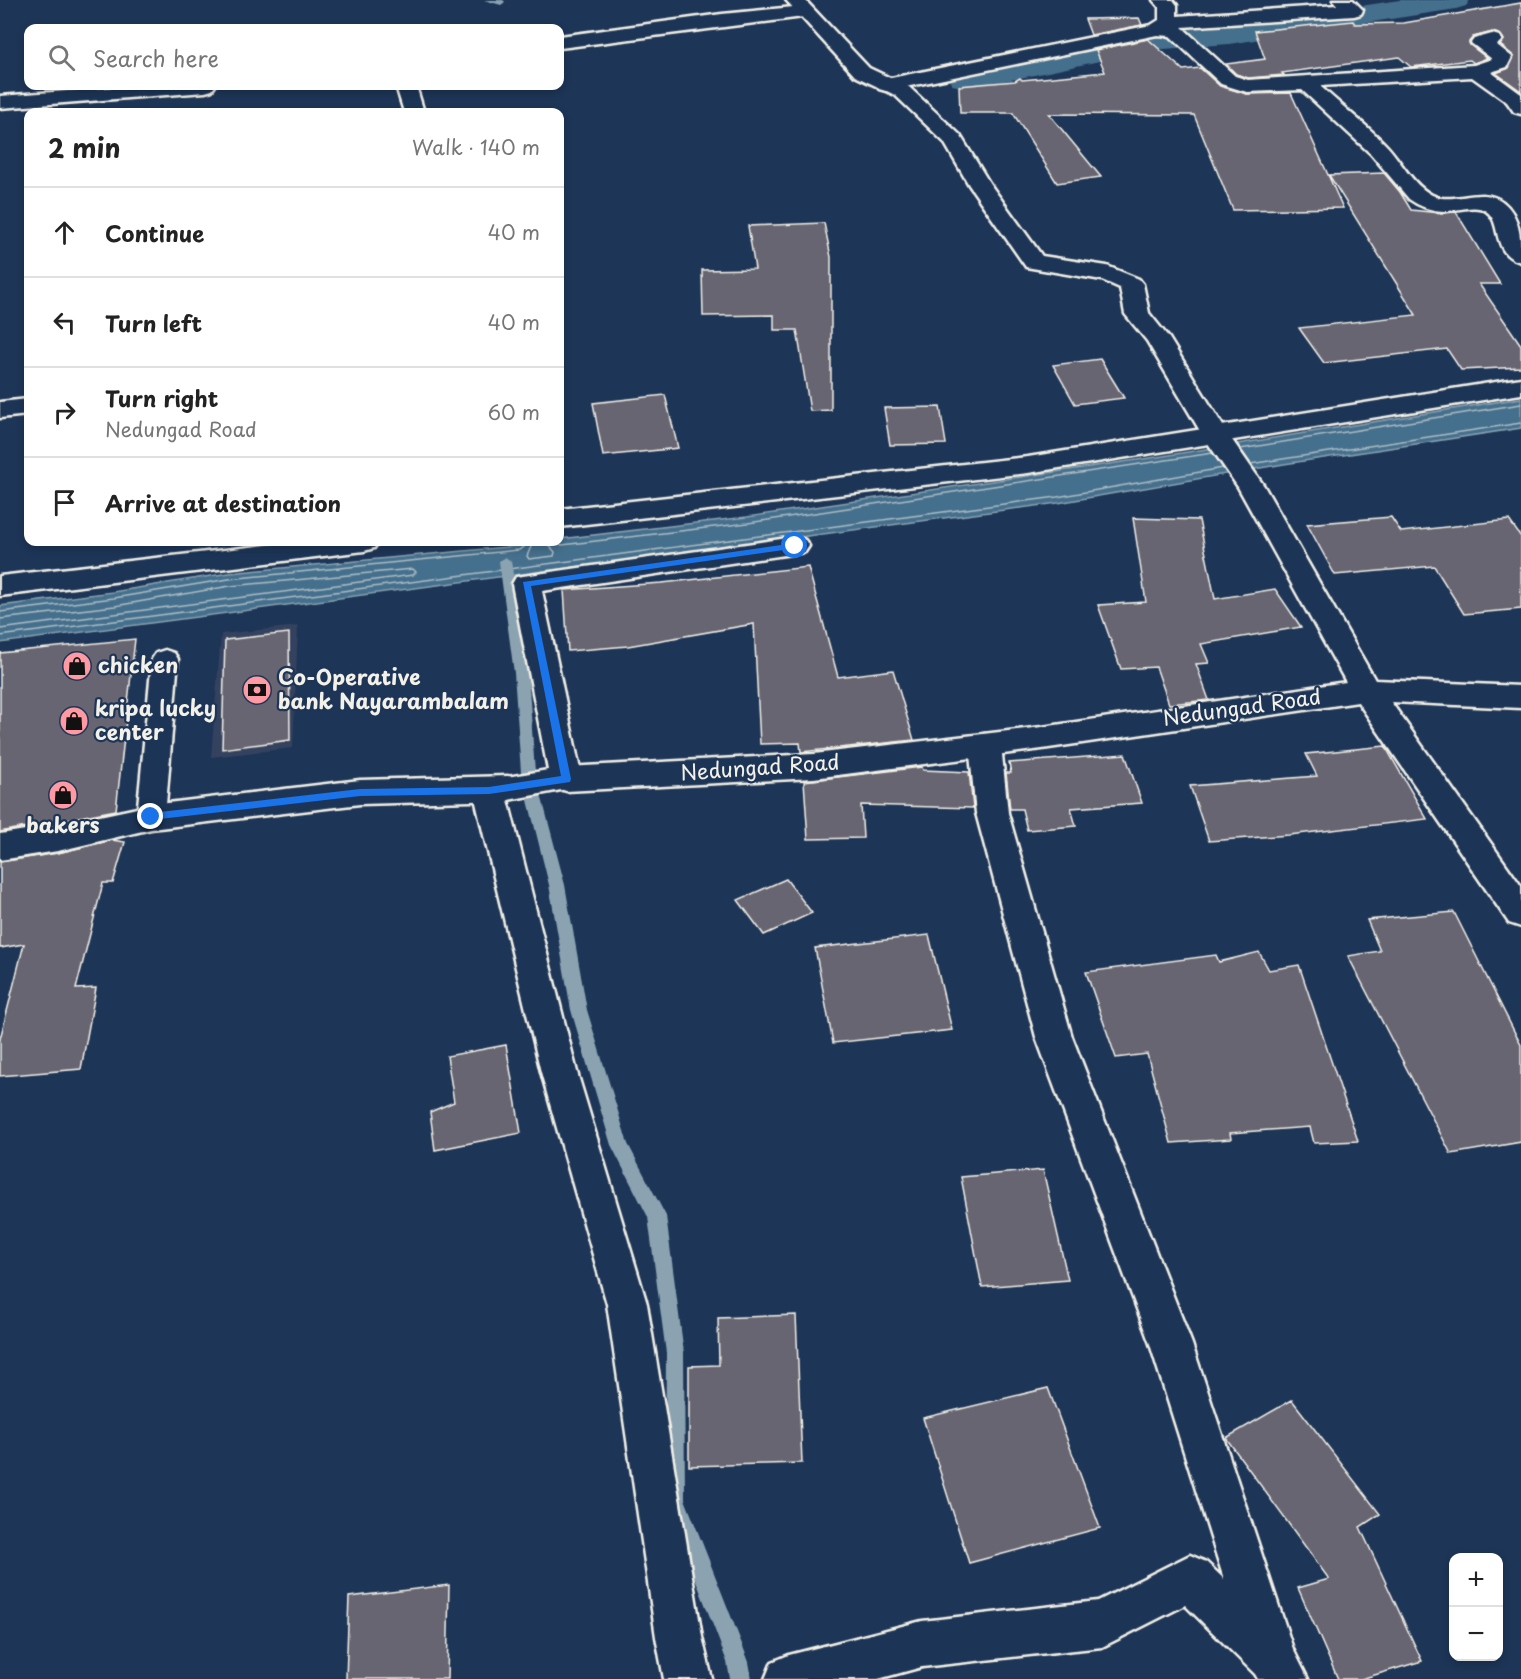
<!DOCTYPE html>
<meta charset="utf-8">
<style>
:root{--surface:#fff;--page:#f6f6f6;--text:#222;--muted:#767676;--line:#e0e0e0}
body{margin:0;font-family:"Playpen Sans",sans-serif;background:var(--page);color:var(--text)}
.controls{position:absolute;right:18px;bottom:18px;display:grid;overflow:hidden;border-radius:12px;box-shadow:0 3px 9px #0003}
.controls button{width:54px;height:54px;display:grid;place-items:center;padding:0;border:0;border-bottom:2px solid var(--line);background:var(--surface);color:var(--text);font:30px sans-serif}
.stop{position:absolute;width:18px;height:18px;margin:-14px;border:4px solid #1a73e8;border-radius:50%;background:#fff}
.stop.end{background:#1a73e8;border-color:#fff;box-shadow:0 2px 6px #0008}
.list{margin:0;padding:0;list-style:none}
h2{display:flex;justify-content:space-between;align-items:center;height:78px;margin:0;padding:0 24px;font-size:26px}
h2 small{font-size:20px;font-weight:400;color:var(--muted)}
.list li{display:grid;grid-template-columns:39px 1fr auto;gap:18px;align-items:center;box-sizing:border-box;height:90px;padding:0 24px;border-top:2px solid var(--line)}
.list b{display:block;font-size:22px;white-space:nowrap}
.list p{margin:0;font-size:20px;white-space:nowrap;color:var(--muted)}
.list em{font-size:20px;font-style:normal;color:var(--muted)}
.icon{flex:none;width:33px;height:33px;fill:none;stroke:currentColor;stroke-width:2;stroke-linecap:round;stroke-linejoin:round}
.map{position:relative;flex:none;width:1521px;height:1679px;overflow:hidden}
.search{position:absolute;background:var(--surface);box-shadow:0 3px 9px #0003;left:24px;top:24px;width:540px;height:66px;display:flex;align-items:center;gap:15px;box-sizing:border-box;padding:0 21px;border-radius:12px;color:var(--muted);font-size:22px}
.panel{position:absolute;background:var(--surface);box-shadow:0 3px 9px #0003;left:24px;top:108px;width:540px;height:438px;border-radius:12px}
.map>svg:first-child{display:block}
.built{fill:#34435f}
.water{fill:#456f8d;stroke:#8ba3b1;stroke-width:1.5}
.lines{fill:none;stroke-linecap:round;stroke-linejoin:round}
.shore{stroke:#aebdc4;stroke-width:1.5}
.stream{fill:#8ba3b1;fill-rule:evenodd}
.canal{fill:#456f8d;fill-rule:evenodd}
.building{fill:#686572;stroke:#f4f1e8;stroke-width:1.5}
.service-casing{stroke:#f4f1e8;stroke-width:5}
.minor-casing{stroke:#f4f1e8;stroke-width:5}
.tertiary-casing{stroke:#f4f1e8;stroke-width:5}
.service{fill:#1d3557;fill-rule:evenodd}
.minor{fill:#1d3557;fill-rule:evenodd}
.tertiary{fill:#1d3557;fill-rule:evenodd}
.route{fill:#1a73e8}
.labels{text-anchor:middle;stroke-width:4.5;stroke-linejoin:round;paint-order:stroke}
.poi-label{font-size:21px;font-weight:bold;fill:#f4f1e8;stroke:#1d3557;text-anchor:start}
.street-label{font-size:21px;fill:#f4f1e8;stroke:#1d3557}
</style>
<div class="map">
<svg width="1521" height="1679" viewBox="0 0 1521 1679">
<rect width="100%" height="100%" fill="#1d3557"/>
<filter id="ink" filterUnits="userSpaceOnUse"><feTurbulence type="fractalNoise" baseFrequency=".0167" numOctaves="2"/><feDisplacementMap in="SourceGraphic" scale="12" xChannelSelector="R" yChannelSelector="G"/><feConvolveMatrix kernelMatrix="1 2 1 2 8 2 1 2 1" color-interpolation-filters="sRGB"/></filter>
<g filter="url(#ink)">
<path class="built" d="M298,626L293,748L211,757L221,634Z"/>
<path class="water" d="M1521,398V428L1284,464L1058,503L0,643V606L113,592L229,573L560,542V539L747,517L1157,457Z"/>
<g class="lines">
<path class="shore" d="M1240,449L1521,404
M1250,464L1521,423
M533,542L527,556L529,559L554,556L555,552L546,542
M555,542L562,545L748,523L1213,453
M0,612L114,598L229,579L519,550L524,547L525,542
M0,619L115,606L230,586L413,569L416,572L413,575L0,629
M0,636L1057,497L1223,468"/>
<path class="stream" d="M484,0H503L505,2L501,5Z
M505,557L511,561L528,673L535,772L565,885L587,1010L628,1144L666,1216L684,1353L685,1499L749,1662L752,1679H730L727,1662L665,1499L666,1353L648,1217L611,1145L571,1010L549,885L521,772L514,673L499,561Z"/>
<path class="canal" d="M1400,0H1470L1466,6L1456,9L1229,44L1151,50L1011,80L963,87L952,85L948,78L952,71L1011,62L1151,32L1229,26Z"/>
</g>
<path class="building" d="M1521,3V91L1496,73L1509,68L1514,57L1500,45L1504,40L1501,35L1493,32L1473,37L1469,42L1470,45L1487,58L1474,63L1470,60L1411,67L1399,57L1282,73L1284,75L1248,78L1236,74L1226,64L1265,59L1255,31L1353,21L1355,24L1404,23Z
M1139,18L1142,25L1091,35L1085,19Z
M1148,39L1183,70L1200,68L1220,86L1247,94L1291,93L1343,208L1233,210L1194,115L1049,114L1101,177L1057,183L1013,113H960L959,86L1015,81L1020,78L1022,80L1105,72L1096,50Z
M1384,173L1400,192L1411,210L1440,213L1456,212L1500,284H1479L1521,345V367L1461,370L1447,349L1324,363L1299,328L1416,315L1329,175Z
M824,223L831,257V410L810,411L797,330H774V315L703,316L702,270L755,269L748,226Z
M1100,359L1124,398L1075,404L1053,365Z
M665,395L678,448L603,456L593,403Z
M940,407L946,444L890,445L884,408Z
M1391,517L1401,532L1509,520L1521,537V609L1464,614L1434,566L1335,575L1307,524Z
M1133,518L1199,520L1215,599L1275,589L1301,627L1201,644L1209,663L1196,664L1209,700L1169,704L1156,667L1121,669L1098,605L1146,602Z
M808,567L838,677L893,670L914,740L801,752L800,743L760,744L754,624L628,646L568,651L564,590L662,583Z
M289,633L290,740L222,749L225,640Z
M135,639L116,810L0,832V653Z
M1385,746L1427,819L1289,835L1209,841L1190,786L1317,776L1306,754Z
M1125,754L1142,803L1071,808L1076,826L1027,830L1022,809H1010L1006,773H1011L1009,763Z
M922,767L923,770L969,772L973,808L861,805L863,838L808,839L804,781Z
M112,840L125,842L113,883H103L76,989L96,988L81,1069L0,1076V1039L24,944L0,948V862L58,853Z
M786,879L812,913L764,935L738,900Z
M1454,912L1521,1045V1142L1451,1154L1348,956L1380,951L1367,920Z
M929,935L952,1030L833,1043L815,948Z
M1259,952L1269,970L1299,965L1358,1141L1314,1143L1310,1127L1230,1133L1231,1139L1171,1143L1147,1054L1116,1058L1086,972L1216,955L1219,962Z
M506,1045L521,1133L435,1150L430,1112L454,1102L447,1056Z
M1043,1170L1068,1280L982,1287L961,1177Z
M796,1315L802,1463L689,1466V1366L719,1365L718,1318Z
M1048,1388L1100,1528L969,1563L923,1418Z
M1292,1400L1380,1514L1360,1527L1422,1661L1361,1679H1338L1298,1588L1329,1579L1226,1438Z
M449,1585L447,1679H346L349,1597Z"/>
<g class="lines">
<g class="service-casing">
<path id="service" d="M165,650L174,653L178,659L165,817L161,825L151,828L141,825L137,817L152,659L156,653Z"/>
</g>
<g class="minor-casing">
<path id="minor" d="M1153,0H1173L1177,5V16L1337,5L1333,0H1353L1363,10L1361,14L1354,16L1182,27L1235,76L1248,80L1474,65L1492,59L1471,43L1474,39L1492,34L1499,36L1502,40L1497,45L1512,57L1507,67L1491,72L1521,94V114L1514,112L1507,102L1472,77L1320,86C1341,106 1365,123 1385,144C1401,160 1411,184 1432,195C1453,206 1482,185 1503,202C1521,216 1521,242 1521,262C1490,254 1503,222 1486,211C1476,203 1457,211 1445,211C1432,211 1420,207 1409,199L1371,154L1302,90L1247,92L1221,84L1170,36L1157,35L886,91L879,89L876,85L879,81L886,79L1151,25L1159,20V7Z
M804,6L811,8L813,12L811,16L560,48V36L722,14Z
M134,86H215L212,90L205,92L0,108V96Z
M396,86H416L424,112H404Z
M1521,378V394L1028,473L560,527V509L1028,457Z
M28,399V415L0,418V402Z
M795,537L805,540L809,546L805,552L542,591L582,779L577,787L508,800L577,1072L647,1304L702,1637L712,1679H664L656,1637L607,1304L541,1072L473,790L478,782L548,770L512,584L516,577Z
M293,542H378L374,548L364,551L0,596V576Z
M985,734L996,737L1001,745L1008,813L1072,1037L1192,1344L1293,1649L1308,1679H1258L1255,1674L1185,1605L1102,1647L922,1667L878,1679H765L772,1662L789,1655L922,1621L1098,1601L1190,1555L1206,1562L1224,1579L1150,1344L1036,1037L976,813L969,745L974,737Z"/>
</g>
<g class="tertiary-casing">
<path id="tertiary" d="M786,0H805L869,68L909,87L960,135L990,184L1042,256L1107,266L1139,279L1143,284L1149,313L1169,338L1228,434L1264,486L1375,680L1521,686V708L1391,702L1521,886V927L1509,923L1358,702L1042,749L814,778L566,791L555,787L550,779L555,771L566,767L814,754L1042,727L1346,682L1238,487L1203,436L1147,341L1125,314L1120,288L1102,280L1026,267L969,185L944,142L895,95L855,76Z
M508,776L519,780L524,788L519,796L508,800L360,804L151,829L58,851L0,860V834L58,825L151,805L360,780Z"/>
</g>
<use href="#service" class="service"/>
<use href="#minor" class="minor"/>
<use href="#tertiary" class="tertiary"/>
</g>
</g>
<path class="route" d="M795,543L799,546L798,548L531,586L571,779L570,782L489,794L360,796L151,820L146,817L151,813L360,789L489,787L561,776L523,582Z"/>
<defs>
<g id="shop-disc" transform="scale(1.5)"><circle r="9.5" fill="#ff9aa2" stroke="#1d3557"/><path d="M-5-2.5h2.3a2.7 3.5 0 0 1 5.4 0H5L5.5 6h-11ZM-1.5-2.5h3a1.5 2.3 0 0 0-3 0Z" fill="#111"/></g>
<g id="bank-disc" transform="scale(1.5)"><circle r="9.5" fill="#ff9aa2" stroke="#1d3557"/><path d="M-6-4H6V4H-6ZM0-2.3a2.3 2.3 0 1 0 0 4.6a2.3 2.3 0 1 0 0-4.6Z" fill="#111"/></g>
</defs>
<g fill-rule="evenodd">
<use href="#shop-disc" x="77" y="666"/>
<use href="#bank-disc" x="257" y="690"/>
<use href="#shop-disc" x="74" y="721"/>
<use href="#shop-disc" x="63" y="795"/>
</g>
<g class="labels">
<g class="poi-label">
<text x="98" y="673">chicken</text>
<text x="278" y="685">Co-Operative<tspan x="278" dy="24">bank Nayarambalam</tspan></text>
<text x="95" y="716">kripa lucky<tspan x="95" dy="24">center</tspan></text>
<text x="63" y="833" text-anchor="middle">bakers</text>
</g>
<g class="street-label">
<text transform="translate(1242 708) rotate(-8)" y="7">Nedungad Road</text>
<text transform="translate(760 768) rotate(-4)" y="7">Nedungad Road</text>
</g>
</g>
</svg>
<div class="controls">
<button>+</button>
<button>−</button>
</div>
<div class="stop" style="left:795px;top:546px"></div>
<div class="stop end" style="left:151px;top:817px"></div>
<div class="search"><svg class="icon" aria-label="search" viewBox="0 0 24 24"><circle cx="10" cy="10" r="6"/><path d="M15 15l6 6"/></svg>Search here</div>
<section class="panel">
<h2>2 min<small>Walk · 140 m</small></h2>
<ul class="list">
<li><svg class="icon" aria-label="ahead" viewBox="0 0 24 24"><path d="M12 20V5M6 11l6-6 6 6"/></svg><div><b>Continue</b></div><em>40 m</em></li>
<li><svg class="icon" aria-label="left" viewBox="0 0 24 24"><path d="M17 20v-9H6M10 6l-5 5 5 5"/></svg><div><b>Turn left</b></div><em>40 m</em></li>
<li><svg class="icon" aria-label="right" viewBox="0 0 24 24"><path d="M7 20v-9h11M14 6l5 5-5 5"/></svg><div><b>Turn right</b><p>Nedungad Road</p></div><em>60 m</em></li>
<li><svg class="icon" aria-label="arrive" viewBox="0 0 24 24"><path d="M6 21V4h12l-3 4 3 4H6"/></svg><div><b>Arrive at destination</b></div></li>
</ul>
</section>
</div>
